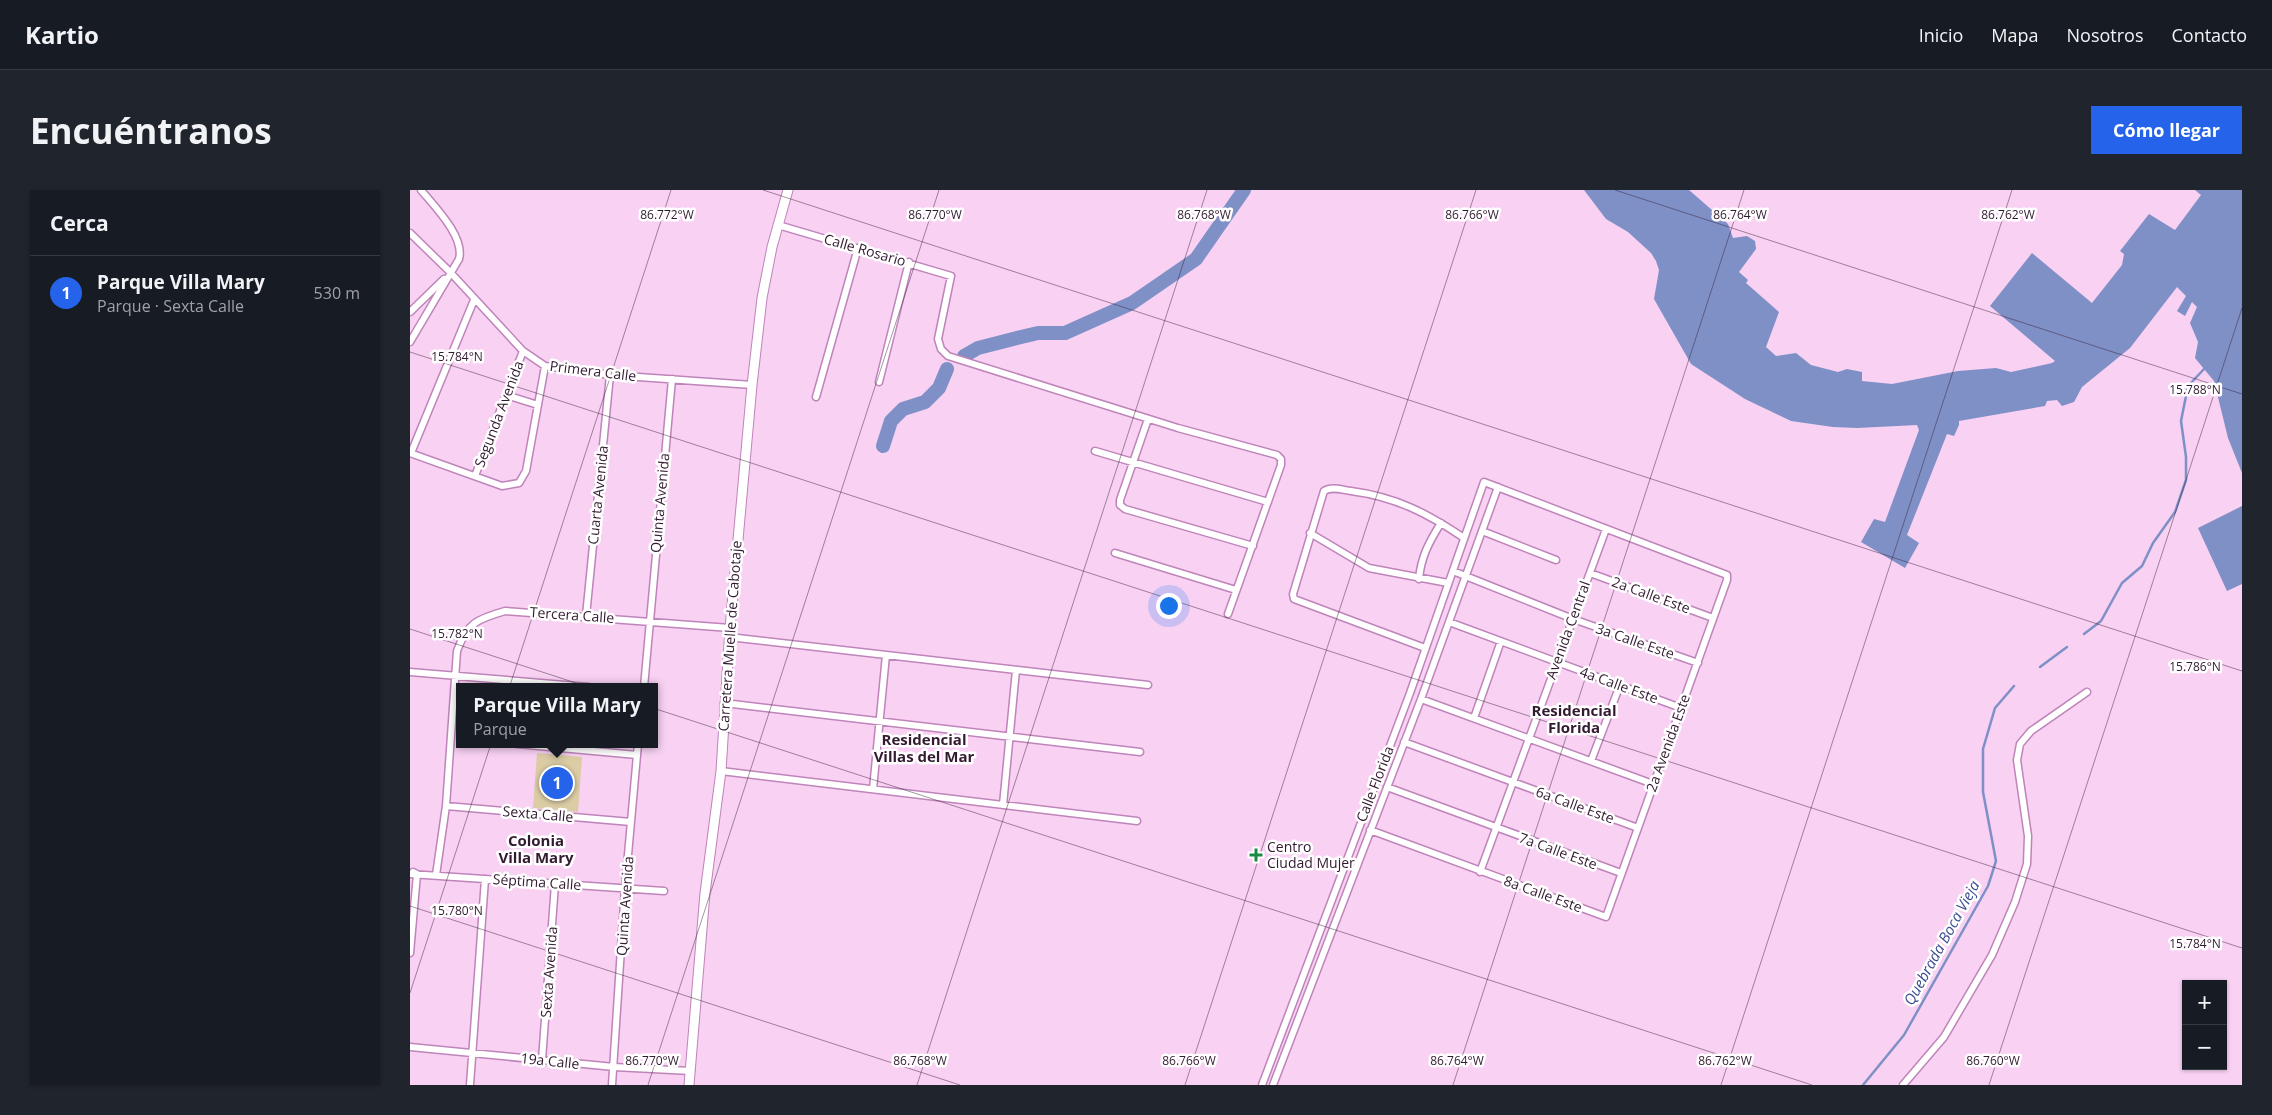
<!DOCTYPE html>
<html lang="es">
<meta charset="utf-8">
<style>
:root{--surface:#171b24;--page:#20242c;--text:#f1f3f6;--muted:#9ea1a6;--line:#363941;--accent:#2563eb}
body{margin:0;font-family:"Open Sans",sans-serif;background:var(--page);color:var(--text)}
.controls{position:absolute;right:15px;bottom:15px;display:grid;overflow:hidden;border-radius:0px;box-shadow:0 1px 4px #0004}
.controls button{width:45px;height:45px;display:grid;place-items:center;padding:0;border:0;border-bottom:1px solid var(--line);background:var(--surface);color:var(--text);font:25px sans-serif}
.you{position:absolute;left:758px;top:415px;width:18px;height:18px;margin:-12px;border:4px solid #fff;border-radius:50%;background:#1a73e8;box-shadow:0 0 0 8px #1a73e833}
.badge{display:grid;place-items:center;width:32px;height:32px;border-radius:50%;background:var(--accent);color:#fff;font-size:16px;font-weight:700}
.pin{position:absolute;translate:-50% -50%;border:2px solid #fff;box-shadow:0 1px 5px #0006}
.popup{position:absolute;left:46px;top:493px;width:202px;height:65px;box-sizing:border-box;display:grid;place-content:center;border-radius:0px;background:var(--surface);filter:drop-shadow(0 1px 4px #0005);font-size:16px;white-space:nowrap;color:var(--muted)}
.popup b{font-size:19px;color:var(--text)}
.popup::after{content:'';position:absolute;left:50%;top:100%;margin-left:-10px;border:10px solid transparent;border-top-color:var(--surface)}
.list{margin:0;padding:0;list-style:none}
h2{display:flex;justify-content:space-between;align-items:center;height:65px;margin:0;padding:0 20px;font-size:21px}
h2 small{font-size:16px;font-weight:400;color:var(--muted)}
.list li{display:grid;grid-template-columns:32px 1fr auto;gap:15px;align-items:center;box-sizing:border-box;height:75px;padding:0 20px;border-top:1px solid var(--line)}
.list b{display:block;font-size:19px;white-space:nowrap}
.list p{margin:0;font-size:16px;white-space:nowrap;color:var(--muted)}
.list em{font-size:16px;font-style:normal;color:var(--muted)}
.map{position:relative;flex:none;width:1832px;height:895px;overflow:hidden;border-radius:0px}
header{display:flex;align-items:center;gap:30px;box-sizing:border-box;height:70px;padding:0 25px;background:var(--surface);border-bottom:1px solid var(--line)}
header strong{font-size:24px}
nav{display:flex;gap:28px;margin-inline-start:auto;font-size:18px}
.intro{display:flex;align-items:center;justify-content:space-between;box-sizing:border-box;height:120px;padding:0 30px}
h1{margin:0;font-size:35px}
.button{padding:12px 22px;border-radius:0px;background:var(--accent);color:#fff;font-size:18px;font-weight:700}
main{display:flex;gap:30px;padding:0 30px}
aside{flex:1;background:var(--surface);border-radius:0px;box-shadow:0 1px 4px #0004}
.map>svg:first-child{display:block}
.green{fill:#dbcca5}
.water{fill:#7e90c6}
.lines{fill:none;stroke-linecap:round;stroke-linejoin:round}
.stream{stroke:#7e90c6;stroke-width:2.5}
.river{stroke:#7e90c6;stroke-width:14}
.street-casing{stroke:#bf84b9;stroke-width:9}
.secondary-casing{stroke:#bf84b9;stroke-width:11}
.street{stroke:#fff;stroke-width:6}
.secondary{stroke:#fff;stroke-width:9}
.ticks{fill:none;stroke:#321a30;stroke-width:1;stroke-opacity:0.45}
.poi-dot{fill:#198a42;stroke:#fff;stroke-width:2}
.labels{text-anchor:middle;stroke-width:5;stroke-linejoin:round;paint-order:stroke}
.street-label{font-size:14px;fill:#321a30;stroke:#fff}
.poi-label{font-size:14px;fill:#321a30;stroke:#fff;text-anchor:start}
.neighbourhood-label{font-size:15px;font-weight:bold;fill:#321a30;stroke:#fff}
.water-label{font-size:15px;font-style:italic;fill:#3a4c90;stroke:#fff}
.ticks-label{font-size:12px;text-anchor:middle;fill:#321a30;stroke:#fff;stroke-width:5;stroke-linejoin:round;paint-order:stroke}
</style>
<header>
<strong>Kartio</strong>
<nav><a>Inicio</a><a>Mapa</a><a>Nosotros</a><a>Contacto</a></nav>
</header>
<div class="intro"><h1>Encuéntranos</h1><a class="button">Cómo llegar</a></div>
<main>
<aside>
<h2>Cerca<small></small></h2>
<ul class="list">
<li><span class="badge">1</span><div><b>Parque Villa Mary</b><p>Parque · Sexta Calle</p></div><em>530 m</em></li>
</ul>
</aside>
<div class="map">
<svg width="1832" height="895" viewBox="0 0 1832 895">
<rect width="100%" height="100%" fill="#f8d1f3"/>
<path class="green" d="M127,563L172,567L168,622L123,618Z"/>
<path class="water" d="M1174,0H1279L1318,34L1323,48L1337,46L1345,51L1346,59L1329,82L1338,90L1336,93L1369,122L1356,157L1366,166L1386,163L1401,175L1428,182L1437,179L1452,182V191L1482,194L1548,181L1586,178L1601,182L1642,173L1645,171L1580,116L1622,63L1682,113L1712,75L1714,64L1710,61L1739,24L1765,40L1791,5L1785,0H1832V283L1818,248L1804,191L1785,168L1788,152L1780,133L1787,117L1782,112L1775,126L1767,121L1776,106L1767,97L1720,158L1672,197L1664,212L1652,216L1647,210L1637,211L1635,216L1549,231V235L1544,246L1537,244L1497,345L1509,353L1495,378L1451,352L1464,329L1475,332L1509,240L1507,235L1447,238L1423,237L1381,231L1335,209L1281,174L1244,109L1249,80L1246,71L1241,63L1218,42L1196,29Z
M1832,316V394L1817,401L1788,338Z"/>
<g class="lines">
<path class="stream" d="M1674,444L1691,431L1712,393L1732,376L1743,353L1765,322L1776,290V267L1771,231L1778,196L1795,178
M1630,477L1657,457
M1453,895L1494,845L1578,696L1586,671L1573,602V559L1585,518L1604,496"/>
<path class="river" d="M554,166L568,158L607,148L628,143H655L722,113L786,69L834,0
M473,256L481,231L493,219L515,212L529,198L537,179"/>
<g class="street-casing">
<path id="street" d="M368,35L541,86L528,149L531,159L538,166L768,238L867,265L871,269V275L818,424
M0,43L40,82L113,161L135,176L200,185L342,195
M0,122L34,89
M0,152L49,69C55,47 25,17 11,0
M469,192L499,72
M96,205L128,215
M406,207L448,58
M738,229L710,310V315L715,319L843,356
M685,261L858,312
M0,263L92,296L109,293L116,281L135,176
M1,263L64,110
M65,286L113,161
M1072,341L1146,370
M900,343L959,378L1038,393
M705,363L826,400
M1043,381L1163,429L1288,473
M1180,383L1303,428
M1009,389C1011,367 1019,352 1031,333
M176,426L200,185
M1039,432L1271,518
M319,447L738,495
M1015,458L884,409L883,404L914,301C922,296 932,300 941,301C986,307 1017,323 1054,348
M0,482L179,497
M234,497L262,189
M1011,509L1243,594
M314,513L730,562
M1064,528L1091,451
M994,552L1228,638
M107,554L227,565
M1181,571L1210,495
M311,581L727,631
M977,597L1211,683
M463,599L476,465
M593,615L606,480
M36,616L221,632
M1070,682L1196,339
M0,684L254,701
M26,685L36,616L47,461C57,433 67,429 95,421L320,438
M0,763L7,684L3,682
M0,857L204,877L281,881
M132,870L145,694
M60,895L75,689
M202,895L215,698L228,554
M852,895L1000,503L1074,292L1317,385V390L1196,727L960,640
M863,895L1011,509L1088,297
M1493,895L1534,847L1582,765L1605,712L1617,674L1618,646L1607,570L1610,554L1621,541L1677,502"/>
</g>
<g class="secondary-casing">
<path id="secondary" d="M279,895L295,703L311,581L320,438L342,195L352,108L362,57L378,0"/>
</g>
<use href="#street" class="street"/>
<use href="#secondary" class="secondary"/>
</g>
<path class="ticks" d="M353,0L1832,481M1205,0L1832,204M0,162L1832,758M0,439L1402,895M0,716L550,895M0,803L261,0M238,895L529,0M507,895L797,0M775,895L1066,0M1043,895L1334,0M1311,895L1602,0M1579,895L1832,118"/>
<path class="poi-dot" d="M843.5 657.5h5v5h5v5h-5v5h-5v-5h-5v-5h5z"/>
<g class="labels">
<g class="street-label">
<text transform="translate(455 60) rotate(16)" y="5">Calle Rosario</text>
<text transform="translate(183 181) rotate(7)" y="5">Primera Calle</text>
<text transform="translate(89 224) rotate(-69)" y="5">Segunda Avenida</text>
<text transform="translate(188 305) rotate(-84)" y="5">Cuarta Avenida</text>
<text transform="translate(250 313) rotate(-85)" y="5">Quinta Avenida</text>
<text transform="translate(1241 405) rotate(20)" y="5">2a Calle Este</text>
<text transform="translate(162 425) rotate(4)" y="5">Tercera Calle</text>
<text transform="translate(1158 440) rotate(-70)" y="5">Avenida Central</text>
<text transform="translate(320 446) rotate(-86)" y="5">Carretera Muelle de Cabotaje</text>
<text transform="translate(1225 451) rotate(19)" y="5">3a Calle Este</text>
<text transform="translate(1209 495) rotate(20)" y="5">4a Calle Este</text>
<text transform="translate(1258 553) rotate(-70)" y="5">2a Avenida Este</text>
<text transform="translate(965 594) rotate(-69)" y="5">Calle Florida</text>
<text transform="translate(1165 615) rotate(20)" y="5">6a Calle Este</text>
<text transform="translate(128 624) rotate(5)" y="5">Sexta Calle</text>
<text transform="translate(1148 661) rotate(20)" y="5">7a Calle Este</text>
<text transform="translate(127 692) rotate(4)" y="5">Séptima Calle</text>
<text transform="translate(1133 704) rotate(20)" y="5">8a Calle Este</text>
<text transform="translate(215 716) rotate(-86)" y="5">Quinta Avenida</text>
<text transform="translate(139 782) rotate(-86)" y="5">Sexta Avenida</text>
<text transform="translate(140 871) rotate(6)" y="5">19a Calle</text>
</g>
<g class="poi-label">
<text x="857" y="662">Centro<tspan x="857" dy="16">Ciudad Mujer</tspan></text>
</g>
<g class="neighbourhood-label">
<text x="1164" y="526">Residencial<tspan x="1164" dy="17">Florida</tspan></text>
<text x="514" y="555">Residencial<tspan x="514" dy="17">Villas del Mar</tspan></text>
<text x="126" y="656">Colonia<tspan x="126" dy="17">Villa Mary</tspan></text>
</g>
<g class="water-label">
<text transform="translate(1532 753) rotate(-61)" y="5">Quebrada Boca Vieja</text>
</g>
</g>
<g class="ticks-label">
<text x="257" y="29">86.772°W</text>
<text x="525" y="29">86.770°W</text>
<text x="794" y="29">86.768°W</text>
<text x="1062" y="29">86.766°W</text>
<text x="1330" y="29">86.764°W</text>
<text x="1598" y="29">86.762°W</text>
<text x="47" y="171">15.784°N</text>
<text x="1785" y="204">15.788°N</text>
<text x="47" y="448">15.782°N</text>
<text x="1785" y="481">15.786°N</text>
<text x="47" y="725">15.780°N</text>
<text x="1785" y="758">15.784°N</text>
<text x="242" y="875">86.770°W</text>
<text x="510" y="875">86.768°W</text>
<text x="779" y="875">86.766°W</text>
<text x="1047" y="875">86.764°W</text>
<text x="1315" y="875">86.762°W</text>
<text x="1583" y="875">86.760°W</text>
</g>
</svg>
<div class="controls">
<button>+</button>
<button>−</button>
</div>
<div class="you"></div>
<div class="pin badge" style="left:147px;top:593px">1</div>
<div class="popup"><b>Parque Villa Mary</b>Parque</div>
</div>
</main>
